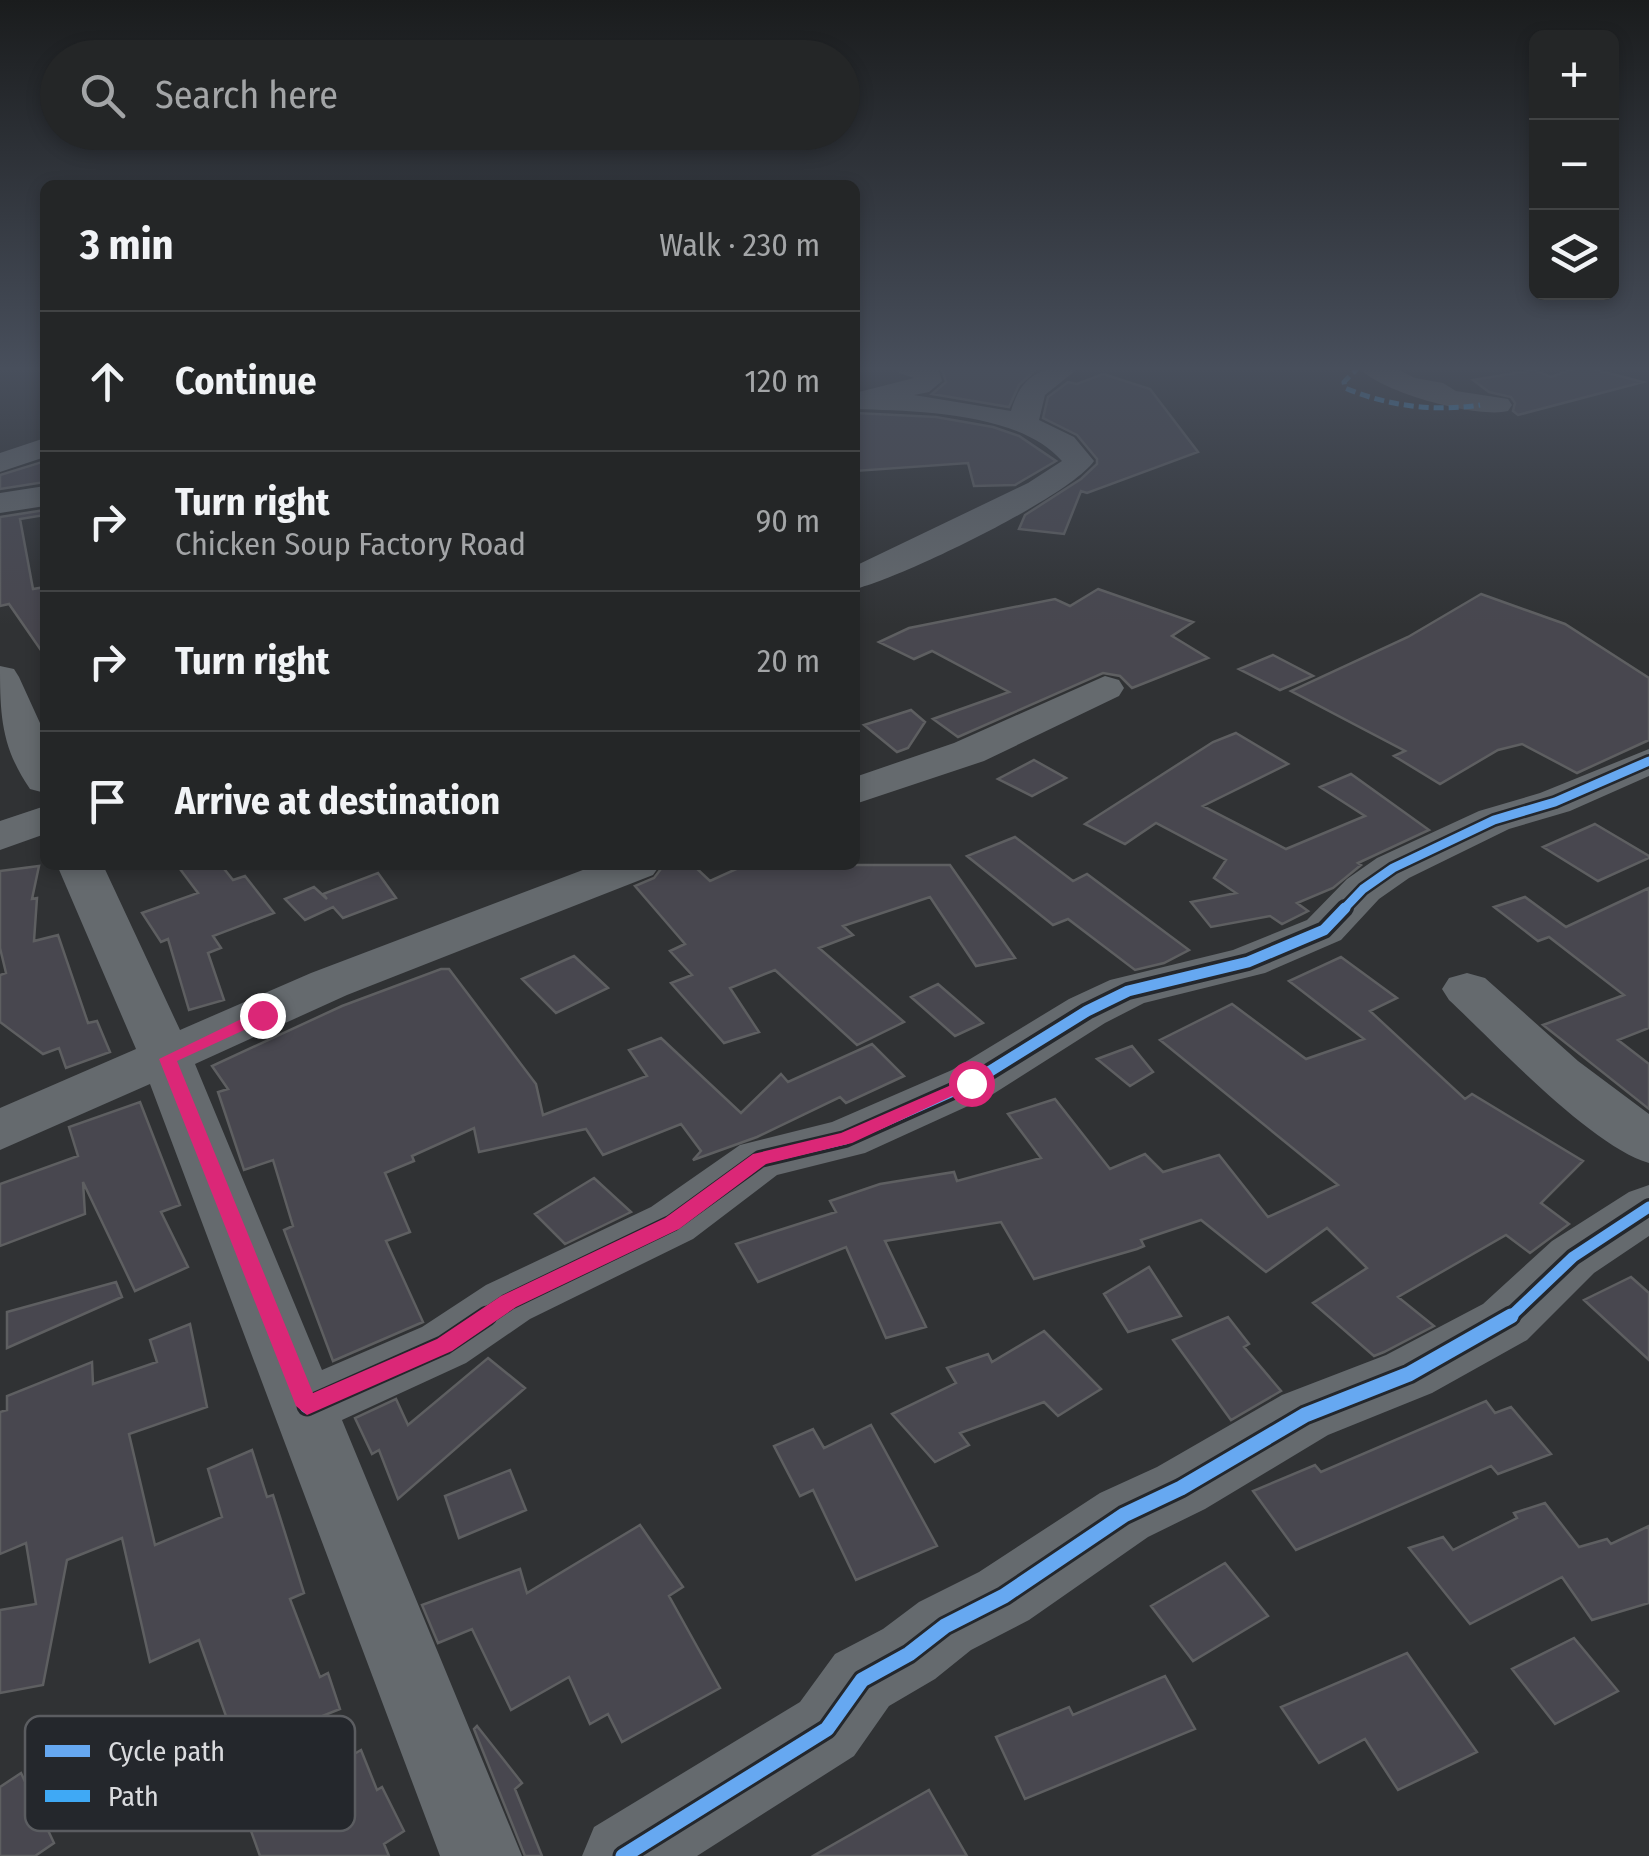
<!DOCTYPE html>
<meta charset="utf-8">
<style>
:root{--surface:#242627;--page:#2c2e2f;--text:#f1f3f6;--muted:#a3a5a7;--line:#414344}
body{margin:0;font-family:"Fira Sans Condensed",sans-serif;background:var(--page);color:var(--text)}
.controls{position:absolute;right:30px;top:30px;display:grid;overflow:hidden;border-radius:15px;box-shadow:0 5px 15px #0003}
.controls button{width:90px;height:90px;display:grid;place-items:center;padding:0;border:0;border-bottom:2px solid var(--line);background:var(--surface);color:var(--text);font:50px sans-serif}
.stop{position:absolute;width:30px;height:30px;margin:-22px;border:8px solid #db2777;border-radius:50%;background:#fff}
.stop.end{background:#db2777;border-color:#fff;box-shadow:0 2px 10px #0008}
.list{margin:0;padding:0;list-style:none}
h2{display:flex;justify-content:space-between;align-items:center;height:130px;margin:0;padding:0 40px;font-size:42px}
h2 small{font-size:32px;font-weight:400;color:var(--muted)}
.list li{display:grid;grid-template-columns:65px 1fr auto;gap:30px;align-items:center;box-sizing:border-box;height:140px;padding:0 40px;border-top:2px solid var(--line)}
.list b{display:block;font-size:38px;white-space:nowrap}
.list p{margin:0;font-size:32px;white-space:nowrap;color:var(--muted)}
.list em{font-size:32px;font-style:normal;color:var(--muted)}
.icon{flex:none;width:55px;height:55px;fill:none;stroke:currentColor;stroke-width:2;stroke-linecap:round;stroke-linejoin:round}
.map{position:relative;flex:none;width:1649px;height:1856px;overflow:hidden}
.search{position:absolute;background:var(--surface);box-shadow:0 5px 15px #0003;left:40px;top:40px;width:820px;height:110px;display:flex;align-items:center;gap:25px;box-sizing:border-box;padding:0 35px;border-radius:55px;color:var(--muted);font-size:38px}
.panel{position:absolute;background:var(--surface);box-shadow:0 5px 15px #0003;left:40px;top:180px;width:820px;height:690px;border-radius:15px}
.map>svg:first-child{display:block}
.building{fill:#48474f;stroke:#5e5f61;stroke-width:2.5}
.lines{fill:none;stroke-linecap:round;stroke-linejoin:round}
.minor{fill:#656a6e;fill-rule:evenodd}
.quiet{stroke:#3fa9f5;stroke-width:5;stroke-dasharray:10 5;stroke-linecap:butt}
.cycleway-far2-casing{stroke:#24272c;stroke-width:14}
.cycleway-far1-casing{stroke:#24272c;stroke-width:18}
.cycleway-casing{stroke:#24272c;stroke-width:21}
.cycleway-far2{stroke:#66a8f1;stroke-width:9}
.cycleway-far1{stroke:#66a8f1;stroke-width:11}
.cycleway{stroke:#66a8f1;stroke-width:15}
.route{fill:#db2777}
.key{fill:#24272c;stroke:#5b5d61;stroke-width:2.5}
.key-label{font-size:28px;fill:#dadbde}
</style>
<div class="map">
<svg width="1649" height="1856" viewBox="0 0 1649 1856">
<rect width="100%" height="100%" fill="#303234"/>
<path class="building" d="M941,366H1020L1034,371L1019,385L1009,407L932,394L946,382Z
M1581,366L1643,382L1518,415L1513,411L1515,403L1511,397L1489,392L1473,380L1534,370L1551,377Z
M1103,374L1150,389L1198,452L1087,493L1081,491L1064,534L1019,529L1025,515L1081,479L1097,464V459L1077,435L1043,418L1048,397L1068,382L1077,384Z
M855,413L936,417L993,427L1019,436L1056,461L1015,485L974,486L968,463L855,471Z
M42,462L45,482L0,489V475Z
M45,510V515L20,519L33,589L45,587V656L9,604L0,606V517Z
M1098,589L1193,622L1172,636L1208,658L1132,688L1120,676L1103,673L958,737L933,719L1009,692L932,651L914,659L879,642L909,628L1055,599L1070,606Z
M1481,594L1565,624L1649,678V740L1577,773L1522,744L1498,750L1440,784L1394,756L1405,751L1291,691L1408,637Z
M1273,655L1313,676L1280,690L1239,669Z
M911,710L925,722L908,748L897,752L864,725Z
M1236,733L1288,764L1203,806L1286,849L1365,816L1320,787L1351,774L1429,830L1358,863L1361,865L1333,888L1297,903L1308,911L1282,924L1270,916L1211,927L1191,902L1236,893L1214,878L1226,860L1156,823L1125,844L1085,824L1213,742Z
M1034,760L1066,778L1032,796L998,779Z
M1595,824L1649,856V858L1598,881L1543,847Z
M1015,837L1073,881L1087,874L1189,950L1164,963L1135,970L1068,919L1053,925L967,856Z
M177,865H221L233,880L245,876L274,913L213,936L221,948L208,953L224,1000L189,1010L168,939L161,942L142,913L198,893Z
M664,865H693L710,881L745,865H950L1015,958L976,966L930,897L843,926L853,935L819,948L904,1022L857,1045L775,970L730,988L759,1032L724,1043L671,983L692,975L670,951L685,944L635,886L654,878Z
M39,866L32,899L37,898L34,941L58,935L88,1023L97,1021L110,1052L66,1068L59,1048L43,1054L0,1022V975L6,973L0,948V871Z
M378,873L396,898L343,918L333,907L305,920L285,899L314,887L327,899L323,894Z
M1649,888V1028L1618,1040L1649,1064V1109L1543,1025L1624,995L1549,937L1538,941L1494,907L1525,897L1566,927Z
M574,956L608,988L556,1013L522,979Z
M1341,957L1397,998L1370,1011L1465,1099L1472,1094L1583,1161L1541,1203L1569,1224L1530,1253L1506,1235L1398,1297L1434,1326L1384,1352L1374,1356L1313,1303L1367,1268L1327,1228L1266,1272L1201,1220L1141,1240L1144,1246L1137,1249L1034,1279L1001,1222L885,1241L926,1327L886,1338L846,1247L758,1282L736,1244L836,1212L830,1201L880,1184L954,1172L957,1181L1041,1158L1008,1114L1055,1099L1110,1169L1145,1154L1163,1172L1219,1155L1268,1217L1338,1185L1160,1040L1232,1004L1306,1059L1364,1039L1289,981Z
M441,969H449L536,1084L543,1115L647,1076L629,1050L661,1038L741,1113L781,1074L788,1082L872,1044L904,1076L846,1103L840,1097L757,1137L693,1160L701,1151L681,1124L603,1155L586,1129L479,1152L474,1128L412,1156L414,1161L385,1173L410,1232L386,1241L423,1322L333,1361L284,1230L293,1226L273,1160L244,1170L218,1092L228,1089L212,1066L342,1006Z
M938,984L983,1023L955,1036L911,997Z
M1132,1046L1153,1072L1130,1086L1097,1059Z
M140,1102L180,1205L161,1212L188,1267L135,1291L83,1182L85,1214L0,1246V1184L78,1156L69,1127Z
M594,1178L631,1212L565,1244L535,1214Z
M1149,1267L1181,1316L1128,1332L1104,1294Z
M1631,1277L1649,1293V1360L1584,1300Z
M116,1282L122,1297L7,1348V1312Z
M1228,1317L1249,1344L1244,1347L1281,1391L1231,1420L1173,1340Z
M190,1324L207,1407L129,1434L155,1545L222,1517L208,1469L252,1450L267,1497L273,1495L304,1593L290,1599L320,1677L328,1673L340,1709L165,1779L160,1742L226,1716L199,1640L150,1662L122,1538L67,1560L43,1685L0,1693V1610L36,1604L26,1543L0,1554V1412L7,1410V1396L92,1362L93,1384L157,1362L150,1340Z
M1044,1331L1101,1389L1058,1416L1044,1402L960,1433L969,1445L935,1462L892,1414L956,1383L947,1368L988,1354L992,1362Z
M488,1358L525,1388L398,1499L379,1450L372,1454L355,1418L396,1399L408,1425Z
M1486,1401L1495,1413L1511,1407L1551,1454L1498,1474L1491,1466L1296,1550L1253,1491L1315,1465L1321,1472Z
M871,1425L937,1546L856,1580L813,1490L800,1496L774,1446L813,1429L824,1448Z
M510,1470L526,1510L459,1538L445,1496Z
M1545,1503L1579,1547L1607,1539L1611,1544L1649,1526V1603L1592,1620L1562,1577L1470,1624L1409,1548L1443,1537L1453,1550L1517,1518L1514,1513Z
M640,1525L683,1587L669,1596L720,1688L622,1742L608,1714L590,1724L569,1677L511,1710L472,1629L438,1643L422,1605L520,1569L527,1593Z
M1225,1563L1268,1616L1193,1661L1151,1606Z
M1574,1638L1618,1691L1555,1724L1512,1669Z
M1407,1653L1477,1752L1398,1790L1365,1739L1319,1763L1281,1707Z
M1165,1676L1195,1729L1025,1799L996,1737L1069,1707L1073,1715Z
M477,1726L522,1783L515,1789L542,1856H525L474,1729Z
M361,1750L377,1790L382,1787L404,1831L384,1844L389,1856H260L246,1817Z
M21,1773L54,1843L35,1856H0V1787Z
M929,1790L967,1856H813Z"/>
<g class="lines">
<path class="minor" d="M937,366L942,381L929,392L914,395L1011,411C1022,372 1045,366 1081,366L1045,395L1039,420L1074,437L1094,461C1069,497 901,578 855,589V566L1028,483L1062,461C1019,412 916,411 855,409V393L914,378L899,373L896,366Z
M1358,366H1391L1415,378L1443,383L1456,391L1508,399L1512,405L1508,411C1477,419 1375,391 1358,366Z
M45,438V457L0,472V453Z
M45,486V506L0,513V493Z
M0,666L14,669L19,677L45,734V793L30,789C1,747 0,714 0,666Z
M1105,676L1119,680L1124,688L1119,696L984,761L855,804V777L954,743Z
M1649,749V776L1570,811L1509,829L1409,878L1379,899L1341,940L1265,973L1144,1003L1105,1023L990,1096L865,1153L777,1175L693,1239L530,1319L466,1363L342,1420L522,1856H440L150,1084L0,1150V1108L136,1049L57,865H103L180,1030L311,973L596,865H660L653,875L347,995L195,1064L322,1370L422,1327L486,1285L651,1207L740,1145L832,1122L952,1070L1069,999L1110,980L1233,950L1307,920L1347,879L1377,858L1479,811L1540,793Z
M45,806V834L0,850V821Z
M1467,973L1485,978L1578,1061L1649,1114V1163C1591,1146 1496,1044 1449,1000L1442,989L1449,978Z
M1649,1185V1236L1594,1273L1527,1340L1432,1393L1328,1435L1205,1509L1148,1537L1029,1620L971,1650L935,1679L889,1706L854,1756L697,1856H582L594,1827L800,1702L835,1654L883,1629L919,1602L979,1572L1100,1493L1157,1467L1282,1395L1386,1355L1483,1304L1552,1241L1629,1192Z"/>
<path class="quiet" d="M1360,366L1344,382L1345,388C1387,406 1435,412 1480,405"/>
<g class="cycleway-far2-casing">
<path id="cycleway-far2" d="M1342,911L1363,889L1393,868L1494,820L1555,802L1649,761"/>
</g>
<g class="cycleway-far1-casing">
<path id="cycleway-far1" d="M483,1319L508,1302L672,1223L760,1159L845,1139L971,1083L1087,1011L1128,991L1248,962L1324,930L1345,908
M1508,1319L1573,1257L1649,1207"/>
</g>
<g class="cycleway-casing">
<path id="cycleway" d="M307,1406L444,1345L487,1316
M623,1856L827,1729L862,1680L909,1654L945,1626L1004,1596L1124,1515L1181,1488L1305,1415L1409,1374L1511,1316"/>
</g>
<use href="#cycleway-far2" class="cycleway-far2"/>
<use href="#cycleway-far1" class="cycleway-far1"/>
<use href="#cycleway" class="cycleway"/>
</g>
<linearGradient id="sky" x2="0" y2="1"><stop stop-color="#1a1c1d"/><stop offset="0.59" stop-color="#484f5c"/><stop offset="1" stop-color="#484f5c" stop-opacity="0"/></linearGradient>
<rect width="1649" height="625" fill="url(#sky)"/>
<path class="route" d="M262,1009L270,1015L268,1019L177,1061L313,1393L437,1339L501,1296L665,1218L753,1154L841,1133L965,1079H978L980,1083L852,1143L766,1164L679,1229L516,1307L452,1351L307,1415L296,1406L159,1059Z"/>
<rect x="25" y="1716" width="330" height="115" rx="15" class="key"/>
<rect x="45" y="1745" width="45" height="12" fill="#66a8f1"/>
<rect x="45" y="1790" width="45" height="12" fill="#3fa9f5"/>
<g class="key-label">
<text x="108" y="1761">Cycle path</text>
<text x="108" y="1806">Path</text>
</g>
</svg>
<div class="controls">
<button>+</button>
<button>−</button>
<button><svg class="icon" aria-label="layers" viewBox="0 0 24 24"><path d="M12 4l9 5-9 5-9-5zM3 14l9 5 9-5"/></svg></button>
</div>
<div class="stop" style="left:971px;top:1083px"></div>
<div class="stop end" style="left:262px;top:1015px"></div>
<div class="search"><svg class="icon" aria-label="search" viewBox="0 0 24 24"><circle cx="10" cy="10" r="6"/><path d="M15 15l6 6"/></svg>Search here</div>
<section class="panel">
<h2>3 min<small>Walk · 230 m</small></h2>
<ul class="list">
<li><svg class="icon" aria-label="ahead" viewBox="0 0 24 24"><path d="M12 20V5M6 11l6-6 6 6"/></svg><div><b>Continue</b></div><em>120 m</em></li>
<li><svg class="icon" aria-label="right" viewBox="0 0 24 24"><path d="M7 20v-9h11M14 6l5 5-5 5"/></svg><div><b>Turn right</b><p>Chicken Soup Factory Road</p></div><em>90 m</em></li>
<li><svg class="icon" aria-label="right" viewBox="0 0 24 24"><path d="M7 20v-9h11M14 6l5 5-5 5"/></svg><div><b>Turn right</b></div><em>20 m</em></li>
<li><svg class="icon" aria-label="arrive" viewBox="0 0 24 24"><path d="M6 21V4h12l-3 4 3 4H6"/></svg><div><b>Arrive at destination</b></div></li>
</ul>
</section>
</div>
